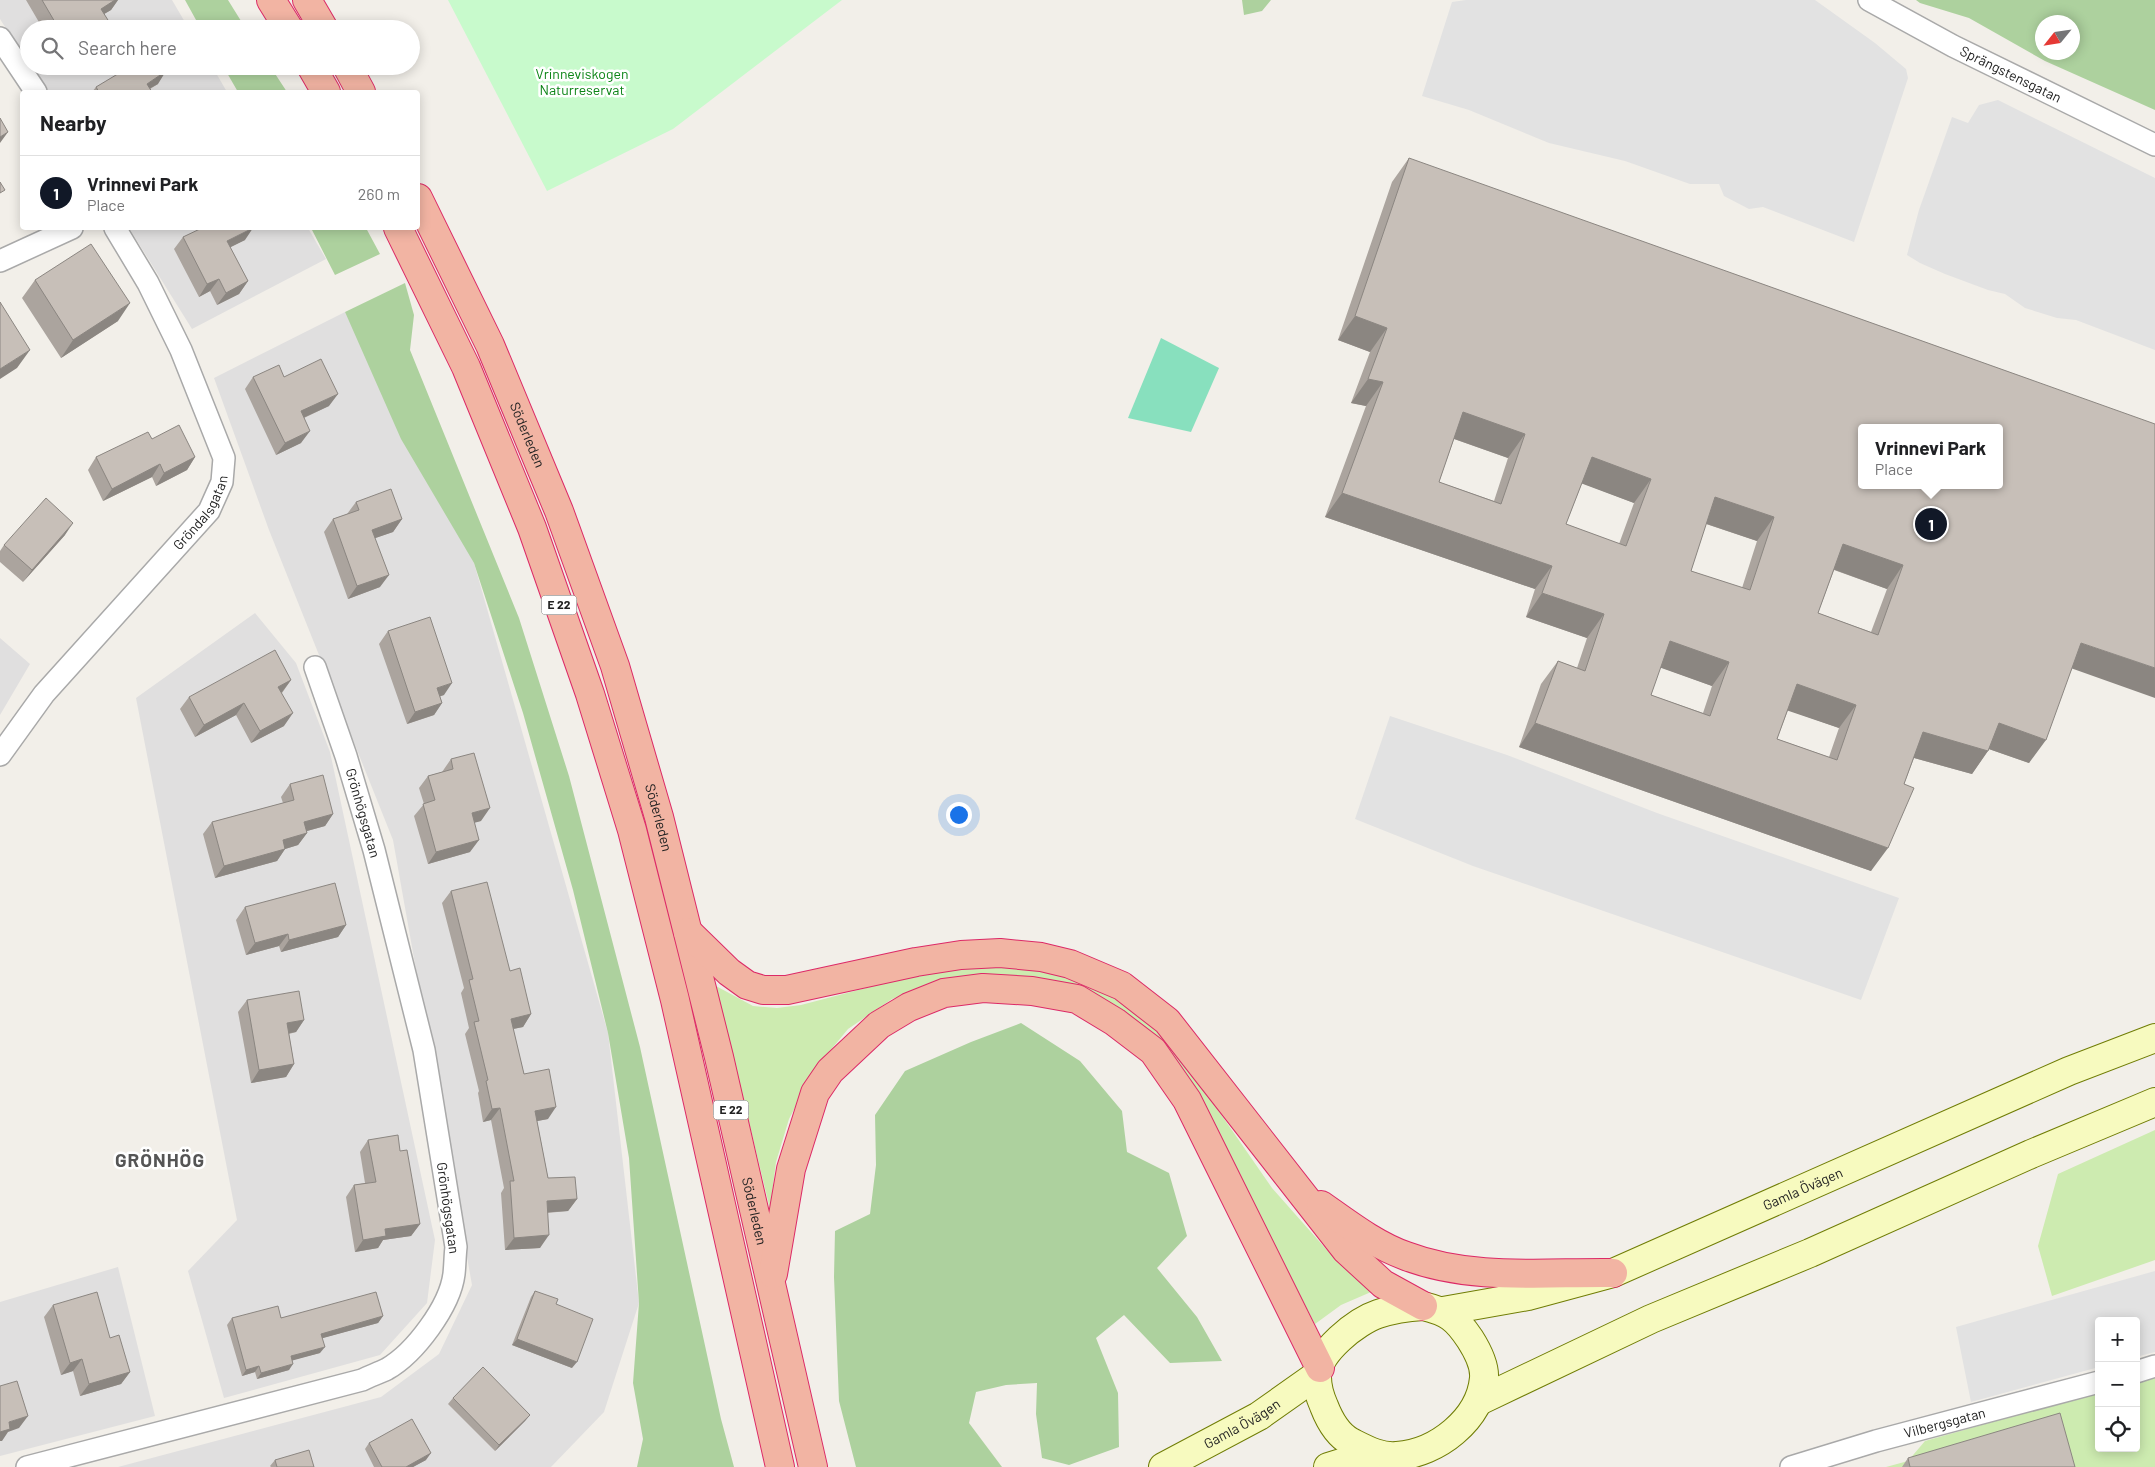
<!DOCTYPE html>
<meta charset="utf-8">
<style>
:root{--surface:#fff;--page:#f6f6f6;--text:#202124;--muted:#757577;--line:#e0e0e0;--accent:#111827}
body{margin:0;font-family:Barlow,sans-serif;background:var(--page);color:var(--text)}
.controls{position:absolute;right:15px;bottom:15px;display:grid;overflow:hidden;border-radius:5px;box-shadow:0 2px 12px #0003}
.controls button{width:45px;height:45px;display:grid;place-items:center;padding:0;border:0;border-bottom:1px solid var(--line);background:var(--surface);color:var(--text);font:25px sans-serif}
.compass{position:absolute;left:2035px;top:15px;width:45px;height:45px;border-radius:50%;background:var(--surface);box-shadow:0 2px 12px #0003;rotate:240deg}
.you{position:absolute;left:958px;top:814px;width:18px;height:18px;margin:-12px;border:4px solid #fff;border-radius:50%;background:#1a73e8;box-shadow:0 0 0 8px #1a73e833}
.badge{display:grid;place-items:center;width:32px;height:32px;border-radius:50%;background:var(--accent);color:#fff;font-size:16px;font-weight:700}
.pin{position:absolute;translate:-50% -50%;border:2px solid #fff;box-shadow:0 1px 5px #0006}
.popup{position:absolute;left:1858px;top:424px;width:145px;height:65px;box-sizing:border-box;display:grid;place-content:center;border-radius:5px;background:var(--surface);filter:drop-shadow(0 1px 4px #0005);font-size:16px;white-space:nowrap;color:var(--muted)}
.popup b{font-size:19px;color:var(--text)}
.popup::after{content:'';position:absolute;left:50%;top:100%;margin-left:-10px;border:10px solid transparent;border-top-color:var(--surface)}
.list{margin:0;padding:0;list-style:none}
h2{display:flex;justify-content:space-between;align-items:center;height:65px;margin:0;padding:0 20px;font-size:21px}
h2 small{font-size:16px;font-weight:400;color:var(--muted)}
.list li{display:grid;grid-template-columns:32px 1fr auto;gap:15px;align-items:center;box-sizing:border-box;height:75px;padding:0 20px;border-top:1px solid var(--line)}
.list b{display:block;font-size:19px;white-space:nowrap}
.list p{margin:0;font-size:16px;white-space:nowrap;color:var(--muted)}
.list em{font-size:16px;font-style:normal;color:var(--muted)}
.icon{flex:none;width:28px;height:28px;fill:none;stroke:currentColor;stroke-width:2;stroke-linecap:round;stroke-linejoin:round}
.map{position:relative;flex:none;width:2155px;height:1467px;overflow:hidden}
.search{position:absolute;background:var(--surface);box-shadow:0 2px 12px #0003;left:20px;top:20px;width:400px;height:55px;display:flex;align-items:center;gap:12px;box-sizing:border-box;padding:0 18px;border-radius:28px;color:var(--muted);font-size:19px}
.panel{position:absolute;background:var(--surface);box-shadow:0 2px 12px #0003;left:20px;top:90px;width:400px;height:140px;border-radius:5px}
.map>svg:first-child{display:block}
.residential{fill:#e0dfdf}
.grass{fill:#cdebb0}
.forest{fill:#add19e;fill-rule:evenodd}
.park{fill:#c8facc}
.pitch{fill:#88e0be}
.parking{fill:#e2e2e2}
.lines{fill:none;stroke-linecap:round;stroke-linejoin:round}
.minor-casing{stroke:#a9a9a9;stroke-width:24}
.secondary-casing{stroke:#707d05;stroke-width:30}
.trunk-casing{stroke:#dc2a67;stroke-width:30}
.minor{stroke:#fff;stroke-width:21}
.secondary{stroke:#f7fabf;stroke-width:28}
.trunk{stroke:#f2b4a3;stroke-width:28}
.wall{fill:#aba49e;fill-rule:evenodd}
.shaded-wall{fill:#8b8681}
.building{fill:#c7bfb8;stroke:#8b8681;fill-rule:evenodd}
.labels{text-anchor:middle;stroke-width:5;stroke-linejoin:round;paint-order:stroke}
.shield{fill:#fff;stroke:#646464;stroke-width:1}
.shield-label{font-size:12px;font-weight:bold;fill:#222}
.park-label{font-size:14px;fill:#0c8416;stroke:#fff}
.street-label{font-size:14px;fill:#222;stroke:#fff}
.district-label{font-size:19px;font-weight:bold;letter-spacing:1px;fill:#555;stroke:#fff}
</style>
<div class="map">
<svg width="2155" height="1467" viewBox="0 0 2155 1467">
<rect width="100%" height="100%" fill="#f2efe9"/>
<path class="residential" d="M0,0H172L189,29H29V65L0,19Z
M29,66H212L227,92H46Z
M129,228H308L326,259L192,329Z
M345,312L474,563L608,1033L639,1303L604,1412L551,1467H118L381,1397L439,1354L472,1285L393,840L269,530L214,378Z
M255,613L296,663L330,752L435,1240L427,1303L380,1355L224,1398L188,1271L237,1220L136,698Z
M0,638L30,664L0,715Z
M118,1267L155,1416L0,1456V1302Z"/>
<path class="grass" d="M988,965L1034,966L1090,981L1141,1015L1175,1048L1272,1188L1326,1249L1371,1292L1341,1305L1315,1324L1214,1133L1094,997L940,983L892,999L848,1029L815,1069L789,1119L776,1162L770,1209L716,986L753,1006L777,1008L801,1005L931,971Z
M2155,1130V1260L2052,1296L2038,1246L2058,1174Z
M2155,1376V1467H1886L1908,1461L1925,1441L2099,1392V1448H2136V1381Z"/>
<path class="forest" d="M185,0H228L246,29H201Z
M1242,0H1271L1262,11L1244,15Z
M1916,0H2155V110L2045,61L1969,18L1920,3ZM2042,22H2072V52H2042Z
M223,66H270L287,92H238Z
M311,228H366L380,254L335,275Z
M405,283L414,315L410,350L519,618L569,776L640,1047L721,1419L734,1467H637L643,1439L633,1383L639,1303L629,1158L608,1033L573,890L523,713L474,563L401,439L345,312Z
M1021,1023L1080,1061L1122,1111L1127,1152L1169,1173L1187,1236L1157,1268L1197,1317L1222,1361L1170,1363L1124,1315L1096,1338L1118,1393L1119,1447L1069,1465L1042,1458L1036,1414L1037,1383L1006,1385L976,1392L969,1423L1002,1467H856L839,1401L834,1277L835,1231L870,1214L876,1165L875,1115L905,1071L971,1042Z"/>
<path class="park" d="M448,0H842L673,129L547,191Z"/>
<path class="pitch" d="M1161,338L1219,368L1191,432L1128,418Z"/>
<path class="parking" d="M1466,0H1815L1875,43L1906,69L1908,78L1854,242L1763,207L1749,209L1724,196L1719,184H1690L1625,161L1549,143L1469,110L1422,96L1452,2Z
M1998,100L2155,178V350L2076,320L2057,318L2025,308L2005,294L1988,290L1945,274L1920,263L1907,255L1919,210L1952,117L1968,123L1979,105Z
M1390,716L1507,755L1657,813L1899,898L1861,1000L1473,866L1355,819Z
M2155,1271V1352L2136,1357V1321H2099V1367L1971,1402L1956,1327Z"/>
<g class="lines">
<g class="minor-casing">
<g id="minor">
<path id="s1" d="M1869,0L1953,46L2155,145"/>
<path d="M0,38L36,92"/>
<path d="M0,261L72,228"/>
<path id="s2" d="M0,755L44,694L209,511L222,482L224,458L181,350L148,283L115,228"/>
<path d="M2136,1372L2155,1366"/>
<path d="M27,1467L362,1380C370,1376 379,1373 387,1369C415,1353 450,1306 454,1274C455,1265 455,1255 456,1247L424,1050L374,850L346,756L315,667"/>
<path id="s3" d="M1791,1467L1876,1441L2099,1382"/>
</g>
</g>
<g class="secondary-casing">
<g id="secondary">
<path d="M1423,1306C1448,1312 1456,1318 1470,1339C1477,1350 1485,1365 1484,1378C1480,1420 1437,1453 1397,1456C1381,1458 1365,1449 1351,1442C1338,1435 1329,1419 1324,1406C1320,1397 1317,1387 1317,1377C1317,1352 1357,1321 1378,1314C1393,1309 1407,1307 1423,1306Z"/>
<path id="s4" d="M1443,1311L1528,1296L1613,1273L2069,1071L2155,1038"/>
<path d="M1479,1401L1651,1319L1810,1253L2031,1154L2155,1102"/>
<path id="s5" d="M1163,1467L1259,1416L1317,1375"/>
<path d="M1328,1467L1373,1453"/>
</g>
</g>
<g class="trunk-casing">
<g id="trunk">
<path d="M271,0L289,29"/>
<path d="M307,0L324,29"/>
<path d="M311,66L326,92"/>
<path d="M347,66L361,92"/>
<path id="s6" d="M418,198L490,345L559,511L615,666L659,817L719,1057L813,1467"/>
<path d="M398,228L466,367L532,528L590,694L632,830L675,1000L780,1467"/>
<path d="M688,932L729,972L747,985L763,990H787L916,962L961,955L1000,953L1041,957L1070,964L1122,986L1167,1021L1346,1250L1383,1284L1423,1306"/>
<path d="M1321,1205C1348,1224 1375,1245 1406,1256C1472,1281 1544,1272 1613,1273"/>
<path d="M773,1274L791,1169L815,1093L830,1071L879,1025L909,1007L944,993L983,988L1032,991L1077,999L1115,1022L1153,1051L1187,1100L1320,1368"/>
</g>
</g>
<use href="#minor" class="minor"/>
<use href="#secondary" class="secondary"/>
<use href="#trunk" class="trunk"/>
</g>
<path class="wall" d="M26,0H118L111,10L104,14L112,29H43Z
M158,84L150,89L152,92H92L96,87Z
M1409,158L2072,669L2029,763L1989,749L1972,774L1914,758L1871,871L1519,747L1541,684L1558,661L1577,668L1587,638L1526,617L1535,589L1325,517L1366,406L1351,403L1370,352L1338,340L1392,182ZM1454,439L1508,458L1494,501L1439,482ZM1582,483L1634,503L1619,544L1566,524ZM1706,524L1757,541L1742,588L1691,571ZM1834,570L1887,589L1871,632L1818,613ZM1660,667L1712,686L1703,713L1651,695ZM1788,710L1839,728L1829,757L1777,739Z
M183,237L245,240L230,247L248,281L239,294L217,305L210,291L199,297L174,249Z
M35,280L118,321L61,358L22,298Z
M253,377H284L329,406L304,418L301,443L276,455L245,389Z
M152,439L195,457L187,470L156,486L152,477L103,501L88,470L96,457Z
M356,502L402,519L393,532L375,538L380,587L348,599L324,532L333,519L347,514Z
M65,535L23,582L0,562V551L4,545Z
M388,631L444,695L440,696L442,703L434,715L407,724L379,644Z
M291,680L282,693L284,726L251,743L236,715L195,737L180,709L189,697Z
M451,759L481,821L474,822L470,852L428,864L414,816L424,804L419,788L428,776L442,772Z
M290,784L333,814L325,826L307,831V833L298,845L285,849L277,861L215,878L203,834L212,822L283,803L281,797Z
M451,891L510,971L531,1014L523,1027L513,1029L524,1074L548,1119L537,1121L548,1178L577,1199L568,1211L547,1213L540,1248L505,1250L501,1193L504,1188L491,1120L483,1122L478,1093L479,1091L465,1034L469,1028L461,993L464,988L442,903Z
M245,907L346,925L338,937L281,952L279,946L246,955L236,920Z
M247,1000L304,1020L296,1032L289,1034L294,1064L286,1077L251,1083L238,1012Z
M368,1140L420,1224L411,1236L383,1240L378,1248L355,1252L346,1197L354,1185L365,1183L360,1152Z
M535,1291L556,1304L572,1368L512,1345L531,1297Z
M53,1305L110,1338L130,1372L121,1384L80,1396L73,1371L61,1375L44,1317Z
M383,1316L378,1323L322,1338L320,1353L292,1360L289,1370L257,1379L255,1372L242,1376L227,1325L232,1318Z
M453,1398L530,1415L525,1421L495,1451L448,1404Z
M369,1443L426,1460L413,1467H374L365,1449Z
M1908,1458L2075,1467H1902Z
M275,1460L314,1467H271L270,1466Z"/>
<path class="shaded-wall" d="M115,0H118L111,10L92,21L101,9Z
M166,71L158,84L143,92L147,84Z
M8,132L0,143V137Z
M253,228L245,240L219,253L227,241Z
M219,279L210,291L199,297L207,284Z
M248,281L239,294L217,305L226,293Z
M130,303L118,321L61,358L73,340Z
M1355,316L1387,328L1370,352L1338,340Z
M30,350L17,368L0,379V369Z
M1368,379L1383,382L1366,406L1351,403Z
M338,394L329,406L292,423L301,411Z
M1463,412L1525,434L1508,458L1446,436Z
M310,431L301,443L276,455L285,443Z
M195,457L187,470L156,486L164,473Z
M1592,457L1651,479L1634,503L1575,481Z
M160,464L152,477L103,501L112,489Z
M1342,493L1552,566L1535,589L1325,517Z
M1715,497L1774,517L1757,541L1698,521Z
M402,519L393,532L364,542L372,530Z
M73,523L65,535L23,582L32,570Z
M1843,544L1903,565L1887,589L1827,567Z
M389,575L380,587L348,599L357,586Z
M1542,593L1604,614L1587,638L1526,617Z
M1670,641L1729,662L1712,686L1653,665Z
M2081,643L2155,668V698L2065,666Z
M291,680L282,692L270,699L278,687Z
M452,683L444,695L429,700L437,688Z
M1797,684L1856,705L1839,728L1780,708Z
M244,703L236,715L195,737L204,725Z
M442,703L434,715L407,724L415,712Z
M293,713L284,726L251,743L260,731Z
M1535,723L1888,848L1871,871L1519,747Z
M1999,723L2046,740L2029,763L1983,747Z
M1923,732L1988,751L1972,774L1907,756Z
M490,808L481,821L463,826L472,813Z
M333,814L325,826L296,834L304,822Z
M307,833L298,845L285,849L277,861L215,878L224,866L283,840Z
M479,840L470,852L428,864L436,852Z
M346,925L338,937L281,952L289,940Z
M288,934L279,946L246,955L255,943Z
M531,1014L523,1027L503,1031L511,1019Z
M304,1020L296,1032L279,1035L287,1023Z
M294,1064L286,1077L251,1083L259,1070Z
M556,1107L548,1119L527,1123L535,1111Z
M500,1108L491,1120L483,1122L492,1109Z
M577,1199L568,1211L538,1213L547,1201Z
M420,1224L411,1236L383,1240L378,1248L355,1252L363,1240L385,1229Z
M549,1235L540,1248L505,1250L514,1238Z
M383,1316L378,1323L316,1340L321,1334Z
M517,1339L577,1362L572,1368L512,1345Z
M325,1347L320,1353L287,1362L291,1356Z
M82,1359L73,1371L61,1375L70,1363Z
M293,1364L289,1370L257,1379L261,1373Z
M259,1366L255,1372L242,1376L246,1370Z
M130,1372L121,1384L80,1396L89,1384Z
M530,1415L525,1421L495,1451L499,1445Z
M28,1416L19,1428L8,1432L2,1441H0V1432L9,1422Z
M431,1453L426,1460L413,1467H406Z"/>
<path class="building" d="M42,0H115L101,9L113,28L59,29Z
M131,66H163L166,71L147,84L152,92H99L96,87Z
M0,118L8,132L0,137Z
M1409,158L2155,424V668L2081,643L2046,740L1999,723L1988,751L1923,732L1904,784L1914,788L1888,848L1535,723L1558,661L1585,671L1604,614L1542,593L1552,566L1342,493L1383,382L1368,379L1387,328L1355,316ZM1463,412L1525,434L1501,504L1439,482ZM1862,428H2000V485H1862ZM1592,457L1651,479L1626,546L1566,524ZM1715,497L1774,517L1750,590L1691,571ZM1843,544L1903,565L1878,635L1818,613ZM1670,641L1729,662L1710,716L1651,695ZM1797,684L1856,705L1837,760L1777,739Z
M0,182L5,190L0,193Z
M202,228H253L227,241L248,281L226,293L219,279L207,284L183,237Z
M91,244L130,303L73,340L35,280Z
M0,302L30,350L0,369Z
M321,359L338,394L301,411L310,431L285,443L253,377L279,365L284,377Z
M179,425L195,457L164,473L160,464L112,489L96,457L148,432L152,439Z
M391,489L402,519L372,530L389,575L357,586L333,519L359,510L356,502Z
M46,498L73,523L32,570L4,545Z
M430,617L452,683L437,688L442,703L415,712L388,631Z
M275,650L291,680L278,687L293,713L260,731L244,703L204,725L189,697Z
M474,753L490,808L472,813L479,840L436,852L423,804L435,800L428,776L453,769L451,759Z
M323,775L333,814L304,822L307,833L283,840L285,849L224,866L212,822L294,800L290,784Z
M487,882L510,971L520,968L531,1014L511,1019L524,1074L549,1069L556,1107L535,1111L548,1178L575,1177L577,1199L547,1201L549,1235L514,1238L510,1181H514L500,1108L492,1109L486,1081L488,1080L474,1022L479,1021L469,980L473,979L451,891Z
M335,883L346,925L289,940L288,934L255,943L245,907Z
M299,991L304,1020L287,1023L294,1064L259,1070L247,1000Z
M398,1135L400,1151L407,1150L420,1224L385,1229L386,1236L363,1240L354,1185L376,1182L368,1140Z
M535,1291L558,1299L556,1304L593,1319L577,1362L517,1339Z
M97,1292L110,1338L119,1335L130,1372L89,1384L82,1359L70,1363L53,1305Z
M376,1292L383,1316L321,1334L325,1347L291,1356L293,1364L261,1373L259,1366L246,1370L232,1318L278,1306L281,1318Z
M483,1367L530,1415L499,1445L453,1398Z
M17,1381L28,1416L9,1422L10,1429L0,1432V1386Z
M2060,1413L2075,1467H1910L1908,1458Z
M412,1419L431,1453L406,1467H382L369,1443Z
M309,1450L314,1467H277L275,1460Z"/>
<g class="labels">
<g class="shield">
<rect x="541.5" y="595.5" width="35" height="19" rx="4"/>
<rect x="713.5" y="1100.5" width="35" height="19" rx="4"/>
</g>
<g class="shield-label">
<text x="559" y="609">E 22</text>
<text x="731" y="1114">E 22</text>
</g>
<g class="park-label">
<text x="582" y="79">Vrinneviskogen<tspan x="582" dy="16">Naturreservat</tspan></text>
</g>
<g class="street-label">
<text dy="5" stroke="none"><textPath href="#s1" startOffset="160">Sprängstensgatan</textPath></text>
<text dy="5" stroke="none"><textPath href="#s6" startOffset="261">Söderleden</textPath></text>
<text dy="5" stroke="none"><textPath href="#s2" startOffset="316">Gröndalsgatan</textPath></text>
<text transform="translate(363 813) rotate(74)" y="5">Grönhögsgatan</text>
<text dy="5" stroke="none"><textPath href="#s6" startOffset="666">Söderleden</textPath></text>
<text dy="5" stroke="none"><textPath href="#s4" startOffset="382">Gamla Övägen</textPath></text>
<text transform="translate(448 1208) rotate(82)" y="5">Grönhögsgatan</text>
<text dy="5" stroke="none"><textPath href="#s6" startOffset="1071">Söderleden</textPath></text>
<text dy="5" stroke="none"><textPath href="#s3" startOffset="160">Vilbergsgatan</textPath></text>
<text dy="5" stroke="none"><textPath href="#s5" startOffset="90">Gamla Övägen</textPath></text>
</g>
<g class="district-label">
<text x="160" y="1167">GRÖNHÖG</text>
</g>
</g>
</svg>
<div class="controls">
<button>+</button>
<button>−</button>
<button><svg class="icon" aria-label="locate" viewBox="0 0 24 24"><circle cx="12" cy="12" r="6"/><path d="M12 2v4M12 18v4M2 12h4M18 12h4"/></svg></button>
</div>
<svg class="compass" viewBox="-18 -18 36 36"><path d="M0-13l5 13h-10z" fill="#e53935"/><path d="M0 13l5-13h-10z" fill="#757577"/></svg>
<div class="you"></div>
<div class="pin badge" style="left:1931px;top:524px">1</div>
<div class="popup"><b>Vrinnevi Park</b>Place</div>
<div class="search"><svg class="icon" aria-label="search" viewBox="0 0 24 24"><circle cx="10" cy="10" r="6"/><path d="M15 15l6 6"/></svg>Search here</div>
<section class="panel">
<h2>Nearby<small></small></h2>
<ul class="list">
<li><span class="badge">1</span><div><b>Vrinnevi Park</b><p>Place</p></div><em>260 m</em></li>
</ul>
</section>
</div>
